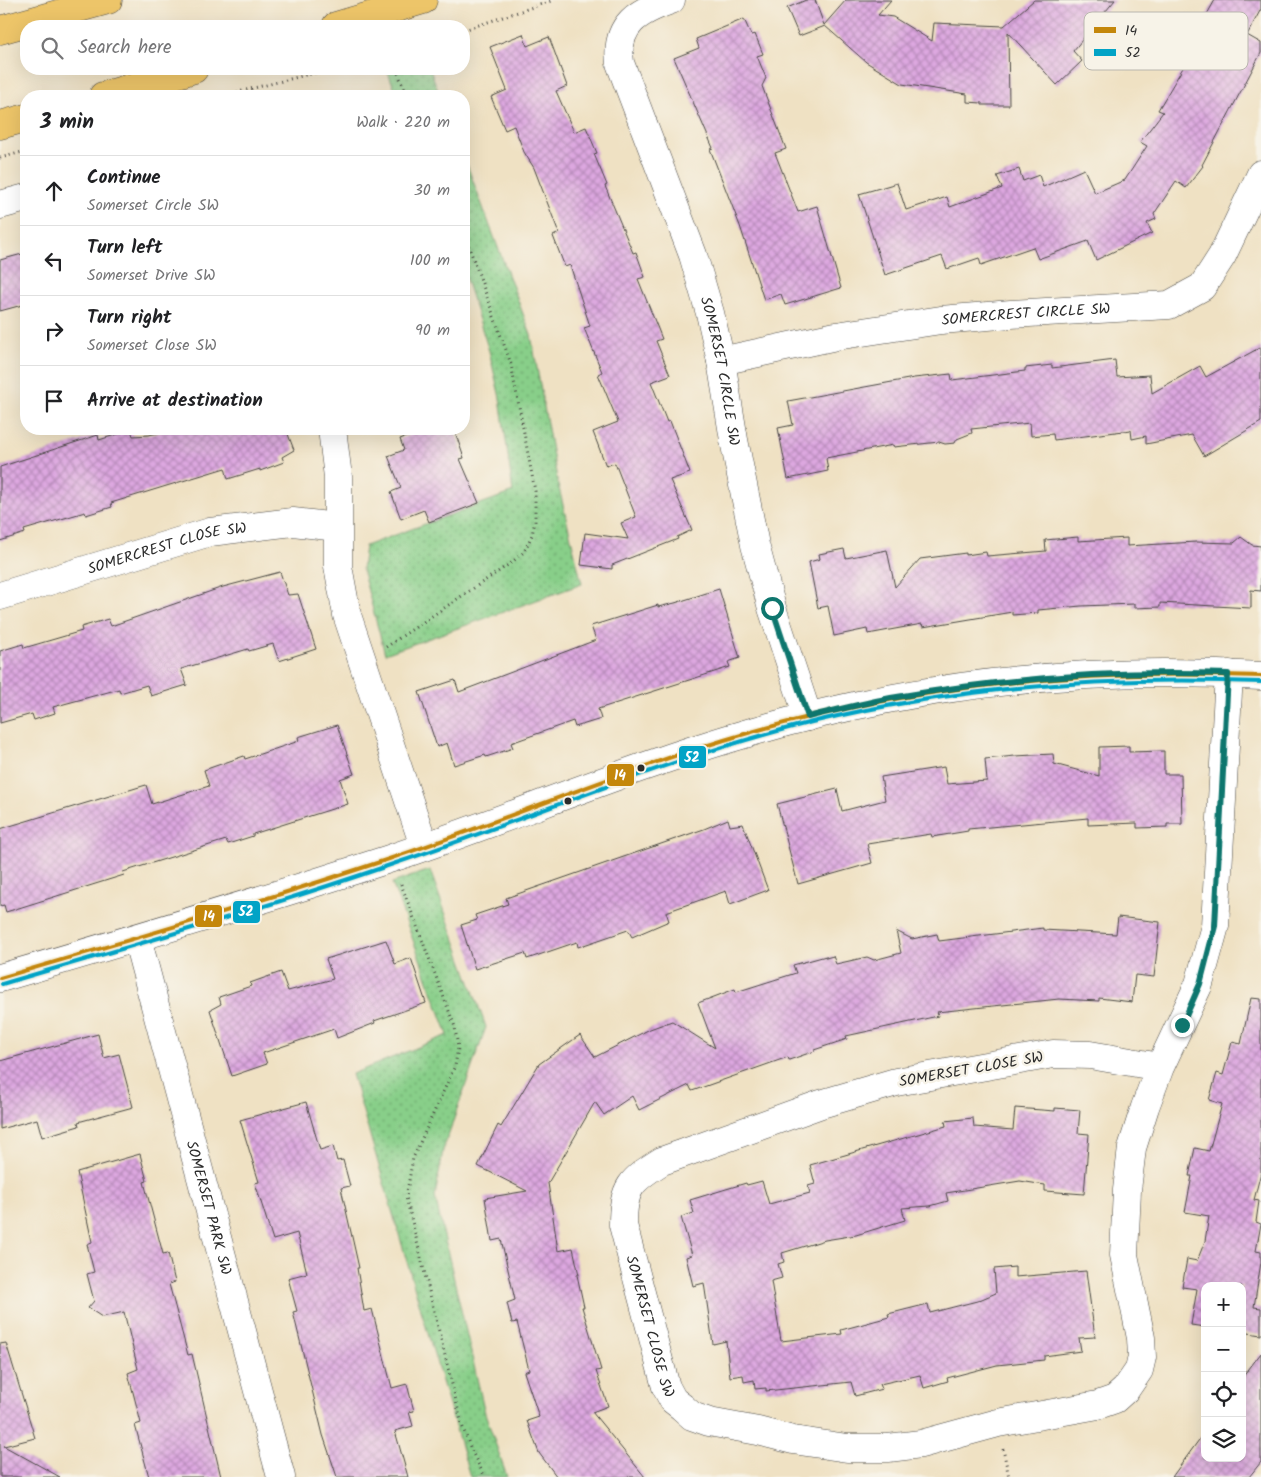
<!DOCTYPE html>
<meta charset="utf-8">
<style>
:root{--surface:#fff;--page:#f6f6f6;--text:#202124;--muted:#757577;--line:#e0e0e0}
body{margin:0;font-family:Kalam,sans-serif;background:var(--page);color:var(--text)}
.controls{position:absolute;right:15px;bottom:15px;display:grid;overflow:hidden;border-radius:10px;box-shadow:0 5px 20px #0002}
.controls button{width:45px;height:45px;display:grid;place-items:center;padding:0;border:0;border-bottom:1px solid var(--line);background:var(--surface);color:var(--text);font:25px sans-serif}
.stop{position:absolute;width:15px;height:15px;margin:-11px;border:4px solid #0f766e;border-radius:50%;background:#fff}
.stop.end{background:#0f766e;border-color:#fff;box-shadow:0 1px 5px #0008}
.list{margin:0;padding:0;list-style:none}
h2{display:flex;justify-content:space-between;align-items:center;height:65px;margin:0;padding:0 20px;font-size:21px}
h2 small{font-size:16px;font-weight:400;color:var(--muted)}
.list li{display:grid;grid-template-columns:32px 1fr auto;gap:15px;align-items:center;box-sizing:border-box;height:70px;padding:0 20px;border-top:1px solid var(--line)}
.list b{display:block;font-size:19px;white-space:nowrap}
.list p{margin:0;font-size:16px;white-space:nowrap;color:var(--muted)}
.list em{font-size:16px;font-style:normal;color:var(--muted)}
.icon{flex:none;width:28px;height:28px;fill:none;stroke:currentColor;stroke-width:2;stroke-linecap:round;stroke-linejoin:round}
.map{position:relative;flex:none;width:1261px;height:1477px;overflow:hidden}
.search{position:absolute;background:var(--surface);box-shadow:0 5px 20px #0002;left:20px;top:20px;width:450px;height:55px;display:flex;align-items:center;gap:12px;box-sizing:border-box;padding:0 18px;border-radius:20px;color:var(--muted);font-size:19px}
.panel{position:absolute;background:var(--surface);box-shadow:0 5px 20px #0002;left:20px;top:90px;width:450px;height:345px;border-radius:20px}
.map>svg:first-child{display:block}
.grass{fill:url(#grass-dots);stroke:#5a7d5a}
.building{fill:url(#building-cross-hatch)}
.lines{fill:none;stroke-linecap:round;stroke-linejoin:round}
.minor-casing{stroke:#484642;stroke-width:29}
.major-casing{stroke:#484642;stroke-width:29}
.path{stroke:#484642;stroke-width:3;stroke-dasharray:1 4;stroke-linecap:butt}
.minor{stroke:#fff;stroke-width:28}
.major{stroke:#edc569;stroke-width:28}
.bus-1-casing{stroke:#f7f3e8;stroke-width:8}
.bus-2-casing{stroke:#f7f3e8;stroke-width:8}
.bus-1{stroke:#c4870b;stroke-width:4}
.bus-2{stroke:#02a3c6;stroke-width:4}
.route{stroke:#0f766e;stroke-width:6}
.bus-dot{fill:#2b2b2b;stroke:#f7f3e8;stroke-width:2}
.labels{text-anchor:middle;stroke-width:5;stroke-linejoin:round;paint-order:stroke}
.street-label{font-size:15px;fill:#2b2b2b;stroke:#f7f3e8}
.key{fill:#f7f3e8;stroke:#bab7af;stroke-width:1}
.key-label{font-size:14px;fill:#2b2b2b}
.line-badge{stroke:#f7f3e8;stroke-width:2}
.badge-label{font-size:14px;text-anchor:middle;font-weight:bold;fill:#fff}
</style>
<div class="map">
<svg width="1261" height="1477" viewBox="0 0 1261 1477">
<defs>
<pattern id="grass-dots" width="8" height="8" patternUnits="userSpaceOnUse" patternTransform="scale(1.25)"><rect width="8" height="8" fill="#88cf89"/><path d="M2 2h.1M6 6h.1" fill="none" stroke="#6fa870" stroke-width="1.8" stroke-linecap="round"/></pattern>
<pattern id="building-cross-hatch" width="8" height="8" patternUnits="userSpaceOnUse" patternTransform="scale(1.25)"><rect width="8" height="8" fill="#dda7e0"/><path d="M0 0l8 8M0 8l8-8" fill="none" stroke="#b388b6"/></pattern>
</defs>
<rect width="100%" height="100%" fill="#f7f3e8"/>
<filter id="ink" filterUnits="userSpaceOnUse"><feTurbulence type="fractalNoise" baseFrequency=".02" numOctaves="2"/><feDisplacementMap in="SourceGraphic" scale="10" xChannelSelector="R" yChannelSelector="G"/><feConvolveMatrix kernelMatrix="1 2 1 2 8 2 1 2 1" color-interpolation-filters="sRGB"/></filter>
<filter id="wash" filterUnits="userSpaceOnUse"><feTurbulence type="fractalNoise" baseFrequency=".0096" numOctaves="4" result="noise"/><feDisplacementMap in="SourceGraphic" scale="20" xChannelSelector="R" yChannelSelector="G"/><feGaussianBlur stdDeviation="1.12" result="paint"/><feColorMatrix in="noise" values="0 0 0 0 0 0 0 0 0 0 0 0 0 0 0 0 0 1.4 0 .05"/><feComposite in="paint" operator="in"/></filter>
<g filter="url(#wash)">
<rect width="100%" height="100%" fill="#efe1c3"/>
<path class="grass" d="M387,69H430L440,96H397Z
M464,157L531,335L558,484L582,584L385,654L362,569L365,546L513,492L500,398L489,351L464,273Z
M430,870L486,1027L443,1150L435,1197L485,1413L507,1477H470L352,1074L448,1035L392,883Z"/>
<g id="blocks">
<path class="building" d="M806,0H815L824,25L846,0H891L878,15L893,17L932,41L934,23L1004,26L1034,0H1115L1073,51L1082,61L1057,85L1008,32L1009,105H982V103L967,102V94L902,84L866,62L825,26L799,36L787,8Z
M1215,0H1261V9L1247,35L1261,43V53L1202,165L1203,166L1186,188L1176,181L1154,214L1156,219L1147,223L1152,233L1096,260L1088,241L1038,259L1033,247L981,265L979,258L947,269L942,256L885,275L859,194L897,183L906,210L947,197L950,207L1002,188L997,176L1019,169L1023,181L1039,175L1043,187L1084,169L1095,193L1125,180L1147,146L1140,142L1163,112L1158,110L1200,39L1197,37L1203,26L1201,25Z
M744,19L751,35L755,34L763,54L757,56L766,78L762,86L786,149L775,153L798,212L817,206L841,288L785,305L781,294L764,300L740,226L710,149L713,148L674,58L699,48L696,39Z
M523,34L527,46L549,37L567,86L556,91L574,132L586,127L597,153L594,154L607,185L605,186L633,253L636,252L645,277L638,279L662,339L656,341L670,375L651,382L667,422L670,421L690,473L670,480L692,530L677,537L678,539L612,565V569L581,565L585,533L628,539L621,523L636,517L615,463L606,466L593,432L618,422L598,374L602,372L584,328L590,326L570,265L565,267L553,236L559,233L534,168L524,152L514,126L505,130L491,97L507,90L490,47Z
M26,253V304L0,311V260Z
M1261,347V422L1204,456L1192,435L1146,444V436L1132,439L1131,430L1054,440L1053,434L1031,436L1030,423L971,429L972,433L957,439L955,443L945,444L939,442L894,447L893,445L826,458L828,471L788,479L778,428L793,425L788,401L914,378L951,374L952,380L1025,371V368L1052,365V368L1115,360L1117,377L1150,375L1152,393L1200,366L1206,377Z
M174,429H286L294,450L282,457L284,462L260,471V469L228,479L225,468L111,503L112,507L86,515L85,512L24,530L25,533L0,541V467L98,435L99,440L131,430L133,436L149,435Z
M409,429H454L464,458L460,459L479,503L429,522L424,510L401,519L391,492L401,488L388,456L404,450L400,439L411,435Z
M1078,537V541L1127,538V546L1196,542L1234,543L1241,537L1252,545L1261,546V591L1251,590V608L1160,603V607L1134,608V604L1081,606L1038,610V613L1012,615V612L923,627L922,624L868,634L867,629L834,636L828,606L818,608L809,562L820,559L819,554L844,549L846,558L887,550L895,587L920,559L966,553V555L986,552L987,556L1046,551L1045,540Z
M280,572L288,595L298,594L316,649L279,661L273,644L249,651L248,649L181,669L187,685L151,696L147,685L120,693L119,689L53,707L55,713L34,720L32,714L0,723V651L23,644L24,648L82,631L81,627L108,619L111,626L223,587Z
M719,589L740,658L728,662L730,667L598,709L601,719L575,727L573,721L511,743L513,748L486,757L485,755L454,765L447,743L437,747L419,692L455,680L459,692L596,640L591,626L658,605V607L675,603Z
M337,725L354,774L340,779L348,804L253,834V836L228,844L226,840L123,872L124,875L6,912L4,905L0,906V829L146,785L152,804L209,786L204,770L244,756L245,759L299,741L298,737Z
M1129,746V752L1164,751V774H1181L1182,824H1167V827L1137,828V823L1088,825V818L968,829V831L932,837L931,834L867,844L872,863L798,884L777,804L837,789L842,811L885,800L881,777L944,767L947,784L987,781L985,759L1015,756L1053,754L1054,764L1099,776V747Z
M728,819L730,826L743,824L768,890L730,904L726,891L666,912L669,921L632,937L628,930L578,947L577,942L527,959L525,953L475,969L461,925L477,920L475,915L508,904L506,898L704,829Z
M1118,917L1160,922L1154,977L1135,975L1132,1002L1099,998V1001L1059,999L937,1012L938,1016L846,1036L847,1039L814,1050L815,1051L789,1060L788,1057L692,1091L689,1085L639,1110L632,1096L604,1115L595,1102L548,1183L558,1251L573,1248L579,1275H577L584,1307H582L601,1370L596,1371L608,1406L592,1412L645,1477H557L539,1453L527,1421L539,1417L524,1372L529,1370L517,1322L512,1323L507,1303L515,1300L501,1239L492,1241L485,1198L527,1191L478,1166L498,1125L501,1127L539,1064L580,1035L595,1057L650,1029L672,1021L715,1048L698,1003L735,989L736,992L796,973L793,965L826,956V958L833,956L836,964L867,957L874,960L901,953L896,931L912,939L937,934L939,941L1043,928V930L1116,934Z
M386,940L395,964L411,958L426,1003L374,1021L375,1023L337,1038L334,1029L263,1053L267,1064L232,1076L210,1010L221,1004L219,997L251,986L250,983L281,972L288,991L333,979L326,959Z
M1251,998L1261,999V1172L1254,1200L1259,1201L1256,1222L1261,1224L1256,1251L1261,1252V1262L1254,1307L1261,1308V1335L1242,1332V1286H1205V1327L1191,1325L1197,1289L1182,1287L1187,1259L1197,1261L1205,1241L1209,1216L1185,1212L1192,1176H1189L1195,1148L1209,1151L1222,1104L1209,1100L1217,1073L1223,1075L1232,1042L1241,1044Z
M98,1034L104,1058L119,1054L133,1107L78,1122L79,1126L42,1137L37,1119L0,1129V1061Z
M306,1102L320,1150L333,1146L337,1161L343,1160L350,1186L341,1188L359,1268H357L364,1311L372,1309L392,1388L407,1384L414,1411L409,1412L413,1426L395,1431L408,1477H337L323,1435L293,1312L297,1311L288,1278L307,1273L297,1233L273,1240L255,1183L259,1182L240,1120Z
M1015,1108L1055,1111V1108L1080,1110L1078,1133L1089,1134L1084,1194L1045,1191V1185L1020,1181L946,1193L948,1201L930,1206L902,1208L905,1220L856,1235L825,1240L782,1253L784,1262L778,1264L782,1278L771,1281L781,1341L842,1334L841,1330L889,1317L888,1314L928,1304L930,1313L977,1301L996,1293L994,1269L1015,1267V1277L1086,1271L1095,1337L1079,1338L1081,1351L1044,1356V1360L997,1365L947,1378L948,1381L924,1388L920,1375L880,1384L882,1389L855,1396L851,1382L766,1391V1388L755,1389L754,1380L744,1382L743,1375L730,1377L726,1341L713,1344L704,1283L693,1286L686,1257L692,1255L681,1217L694,1213L690,1200L746,1183L747,1185L762,1181L769,1204L810,1193L808,1186L815,1184L810,1165L946,1126L945,1121L973,1118L974,1127L1013,1130Z
M140,1154L147,1181L144,1182L163,1254L168,1253L175,1282L169,1284L188,1355L192,1354L221,1477H149L135,1425L141,1423L128,1373L138,1369L124,1312L102,1317L88,1308L94,1301L87,1274L94,1272L87,1244L92,1242L77,1172Z
M6,1343L35,1438L4,1446L60,1477H0V1344Z
M1261,1353V1462L1249,1477H1172L1204,1433L1203,1431L1205,1429V1458H1242V1378Z"/>
</g>
</g>
<g filter="url(#ink)">
<use href="#blocks" fill-opacity="0" stroke="#484642" stroke-width="1"/>
<g class="lines">
<g class="minor-casing">
<g id="minor">
<path id="s1" d="M671,0C639,11 615,24 620,63L693,255L710,313L721,361L734,440L755,545L772,608L808,717"/>
<path d="M0,205L26,198"/>
<path id="s2" d="M721,361L836,336L941,320L1011,314L1169,305L1202,287L1222,256L1261,174"/>
<path d="M332,429L338,477V566L347,615L424,846"/>
<path id="s3" d="M0,596L210,532L293,522L337,527"/>
<path id="s4" d="M137,938L281,1477"/>
<path d="M0,978C130,940 260,901 389,859C509,819 627,768 748,733C914,684 1088,665 1261,676"/>
<path id="s5" d="M1160,1067L1090,1055L1053,1054L896,1082L821,1104L662,1161C631,1180 623,1187 623,1225L666,1387L673,1400L682,1407L692,1416L709,1422L758,1431L793,1440L847,1448H888L921,1444L998,1423L1098,1405L1115,1399L1126,1389L1139,1370L1142,1357L1141,1338L1124,1255L1127,1190L1132,1148L1145,1107L1160,1067L1199,984L1215,926L1229,674"/>
</g>
</g>
<g class="major-casing">
<path id="major" d="M336,26L423,0
M0,30L108,0
M103,96L194,69
M0,125L26,118"/>
</g>
<path class="path" d="M464,30L554,0
M396,69L408,96
M222,96L330,69
M0,158L26,151
M386,647L511,563L524,552L532,535L535,521V491L511,364L464,233
M401,884L455,1027L458,1048L455,1066L413,1158L406,1197L462,1425L472,1452L485,1477
M1003,1449L1009,1477"/>
<use href="#minor" class="minor"/>
<use href="#major" class="major"/>
<g class="bus-1-casing">
<path id="bus-1" d="M0,978C130,940 260,902 389,859C509,819 626,768 748,733C918,684 1085,669 1261,676"/>
</g>
<g class="bus-2-casing">
<path id="bus-2" d="M2,984C134,945 266,908 396,863C535,816 670,757 812,722C960,686 1109,676 1261,682"/>
</g>
<use href="#bus-1" class="bus-1"/>
<use href="#bus-2" class="bus-2"/>
</g>
</g>
<g class="lines" filter="url(#ink)">
<path class="route" d="M772,608L808,717C837,710 867,702 897,697C1007,678 1117,670 1228,674L1215,926L1200,984L1182,1025"/>
</g>
<g class="bus-dot">
<circle cx="641" cy="768" r="4.5"/>
<circle cx="568" cy="801" r="4.5"/>
</g>
<g class="labels">
<g class="street-label">
<text dy="5" stroke="none"><textPath href="#s2" startOffset="309">SOMERCREST CIRCLE SW</textPath></text>
<text dy="5" stroke="none"><textPath href="#s1" startOffset="415">SOMERSET CIRCLE SW</textPath></text>
<text dy="5" stroke="none"><textPath href="#s3" startOffset="174">SOMERCREST CLOSE SW</textPath></text>
<text transform="translate(971 1069) rotate(-10)" y="5">SOMERSET CLOSE SW</text>
<text dy="5" stroke="none"><textPath href="#s4" startOffset="279">SOMERSET PARK SW</textPath></text>
<text dy="5" stroke="none"><textPath href="#s5" startOffset="700">SOMERSET CLOSE SW</textPath></text>
</g>
</g>
<rect x="1084" y="12" width="164" height="58" rx="8" class="key"/>
<rect x="1094" y="27" width="22" height="6" fill="#c4870b"/>
<rect x="1094" y="49" width="22" height="7" fill="#02a3c6"/>
<g class="key-label">
<text x="1125" y="35">14</text>
<text x="1125" y="57">52</text>
</g>
<g class="line-badge">
<rect x="678" y="745" width="29" height="24" rx="5" fill="#02a3c6"/>
<rect x="606" y="763" width="29" height="24" rx="5" fill="#c4870b"/>
<rect x="232" y="900" width="29" height="24" rx="5" fill="#02a3c6"/>
<rect x="194" y="904" width="29" height="24" rx="5" fill="#c4870b"/>
</g>
<g class="badge-label">
<text x="692" y="762">52</text>
<text x="620" y="780">14</text>
<text x="246" y="916">52</text>
<text x="209" y="921">14</text>
</g>
</svg>
<div class="controls">
<button>+</button>
<button>−</button>
<button><svg class="icon" aria-label="locate" viewBox="0 0 24 24"><circle cx="12" cy="12" r="6"/><path d="M12 2v4M12 18v4M2 12h4M18 12h4"/></svg></button>
<button><svg class="icon" aria-label="layers" viewBox="0 0 24 24"><path d="M12 4l9 5-9 5-9-5zM3 14l9 5 9-5"/></svg></button>
</div>
<div class="stop" style="left:772px;top:608px"></div>
<div class="stop end" style="left:1182px;top:1025px"></div>
<div class="search"><svg class="icon" aria-label="search" viewBox="0 0 24 24"><circle cx="10" cy="10" r="6"/><path d="M15 15l6 6"/></svg>Search here</div>
<section class="panel">
<h2>3 min<small>Walk · 220 m</small></h2>
<ul class="list">
<li><svg class="icon" aria-label="ahead" viewBox="0 0 24 24"><path d="M12 20V5M6 11l6-6 6 6"/></svg><div><b>Continue</b><p>Somerset Circle SW</p></div><em>30 m</em></li>
<li><svg class="icon" aria-label="left" viewBox="0 0 24 24"><path d="M17 20v-9H6M10 6l-5 5 5 5"/></svg><div><b>Turn left</b><p>Somerset Drive SW</p></div><em>100 m</em></li>
<li><svg class="icon" aria-label="right" viewBox="0 0 24 24"><path d="M7 20v-9h11M14 6l5 5-5 5"/></svg><div><b>Turn right</b><p>Somerset Close SW</p></div><em>90 m</em></li>
<li><svg class="icon" aria-label="arrive" viewBox="0 0 24 24"><path d="M6 21V4h12l-3 4 3 4H6"/></svg><div><b>Arrive at destination</b></div></li>
</ul>
</section>
</div>
